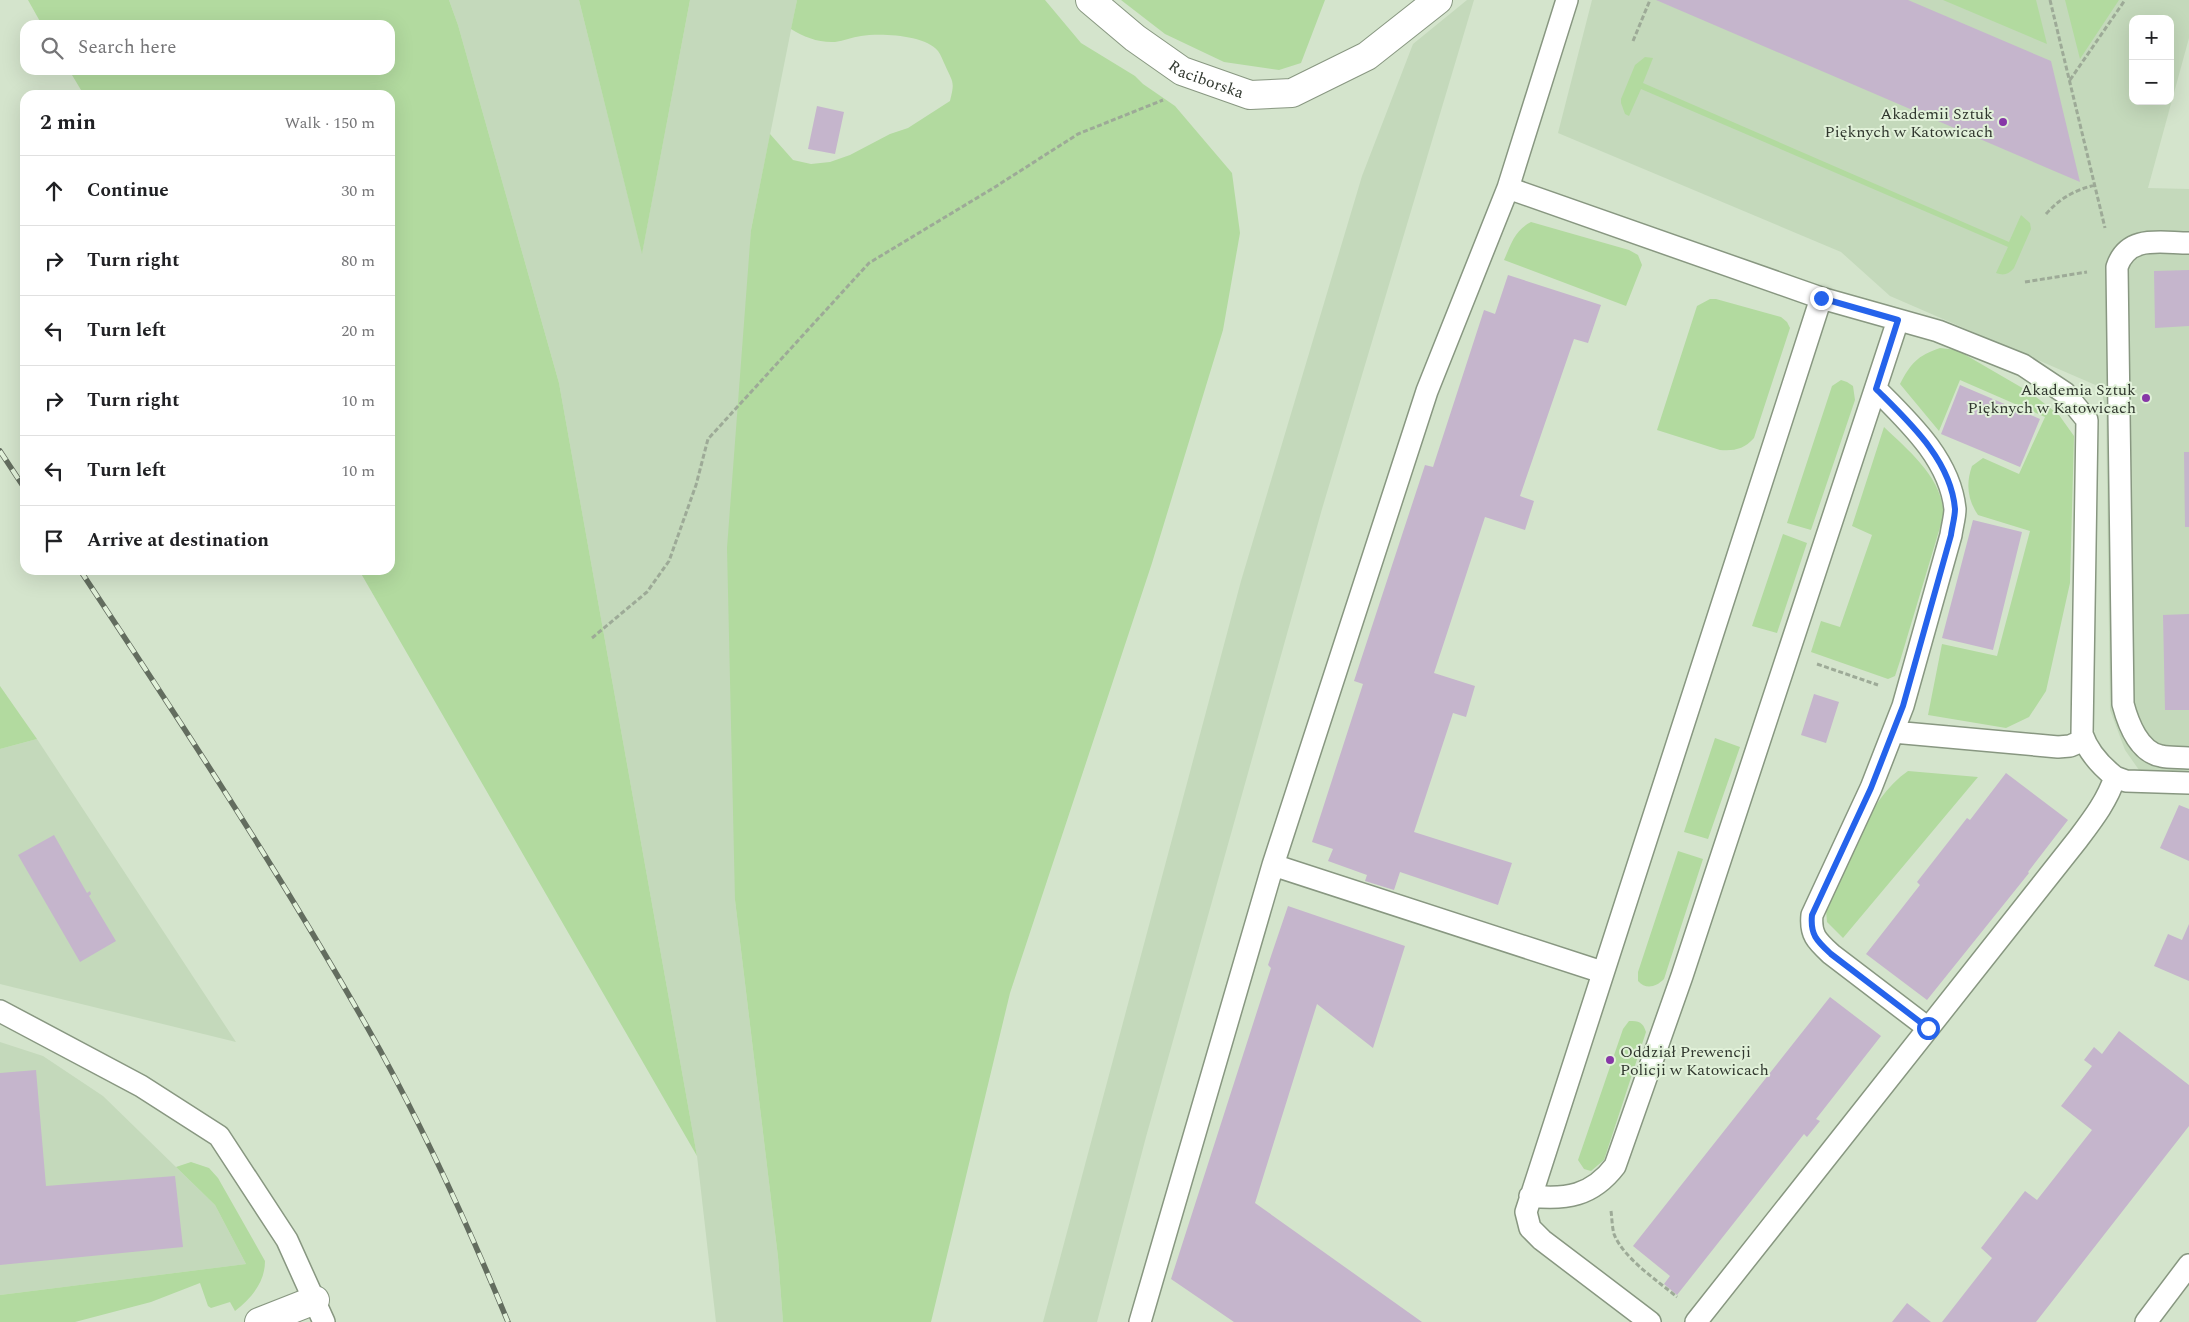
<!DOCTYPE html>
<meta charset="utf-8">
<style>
:root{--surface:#fff;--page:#f6f6f6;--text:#202124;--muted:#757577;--line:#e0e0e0}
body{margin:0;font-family:Spectral,serif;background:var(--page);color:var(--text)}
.controls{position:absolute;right:15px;top:15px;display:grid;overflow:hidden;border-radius:10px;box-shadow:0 5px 20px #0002}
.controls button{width:45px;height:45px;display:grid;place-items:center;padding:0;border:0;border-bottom:1px solid var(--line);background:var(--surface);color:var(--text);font:25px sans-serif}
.stop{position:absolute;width:15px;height:15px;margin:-11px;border:4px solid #2563eb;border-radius:50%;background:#fff}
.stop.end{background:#2563eb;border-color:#fff;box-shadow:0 1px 5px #0008}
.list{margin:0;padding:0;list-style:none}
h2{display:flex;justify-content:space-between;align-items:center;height:65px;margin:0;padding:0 20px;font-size:21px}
h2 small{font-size:16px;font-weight:400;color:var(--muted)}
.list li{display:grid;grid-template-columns:32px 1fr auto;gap:15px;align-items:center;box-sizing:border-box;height:70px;padding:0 20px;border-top:1px solid var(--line)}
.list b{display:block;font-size:19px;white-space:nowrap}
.list em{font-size:16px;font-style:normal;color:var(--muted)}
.icon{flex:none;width:28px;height:28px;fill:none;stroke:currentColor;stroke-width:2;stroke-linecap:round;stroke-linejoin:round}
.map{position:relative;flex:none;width:2189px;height:1322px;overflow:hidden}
.search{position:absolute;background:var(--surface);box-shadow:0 5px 20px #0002;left:20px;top:20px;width:375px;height:55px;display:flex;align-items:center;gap:12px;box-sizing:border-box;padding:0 18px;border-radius:15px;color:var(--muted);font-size:19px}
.panel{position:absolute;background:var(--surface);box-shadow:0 5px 20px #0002;left:20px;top:90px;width:375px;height:485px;border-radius:15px}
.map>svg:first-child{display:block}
.built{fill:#c4d9bb;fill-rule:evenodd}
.green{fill:#b2da9f}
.building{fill:#c5b5cc}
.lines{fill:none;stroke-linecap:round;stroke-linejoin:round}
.lane-casing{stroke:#889781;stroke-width:24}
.street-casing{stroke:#889781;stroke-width:30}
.path{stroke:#9daa97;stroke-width:3;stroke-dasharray:5 2.5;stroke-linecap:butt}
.lane{stroke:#fff;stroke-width:21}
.street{stroke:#fff;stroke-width:28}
.rail-casing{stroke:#636d5f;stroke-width:5.5}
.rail{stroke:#e1f1d9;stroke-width:4;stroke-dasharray:11;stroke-linecap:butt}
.route{stroke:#2563eb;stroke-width:6}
.poi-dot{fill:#8737a7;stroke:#e1f1d9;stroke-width:2}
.labels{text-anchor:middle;stroke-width:4;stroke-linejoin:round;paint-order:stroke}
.street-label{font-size:16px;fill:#30372e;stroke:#e1f1d9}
.poi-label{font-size:16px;fill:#30372e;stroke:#e1f1d9;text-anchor:end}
</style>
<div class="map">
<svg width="2189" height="1322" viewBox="0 0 2189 1322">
<rect width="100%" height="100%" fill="#d4e4cc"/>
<path class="built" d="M449,0H579L642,253L690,0H797L751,230L735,900L778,1257L783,1322H716L697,1156L559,383L458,25Z
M1467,0H1474L1322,509L1146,1137L1097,1322H1043L1241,581L1362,176L1413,44Z
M1592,0H2189V38L2148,188L2189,189V774H2154L2139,770L2125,750L2110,710L2106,409L2100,387L1890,296L1841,252L1558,133ZM2133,19H2170V101H2133Z
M37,739L236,1042L0,984V749Z
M0,1042L43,1056L103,1096L215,1205L246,1264L0,1295Z"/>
<path class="green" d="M28,0H449L458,25L559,383L697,1156L359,570H390V95H84L69,70H390V25H42Z
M579,0H690L642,254Z
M797,0H1045L1081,43L1135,76L1143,84L1175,106L1232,173L1240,233L1223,330L1152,563L1010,993L931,1322H783L778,1257L735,900L727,548L751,230L770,134L793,160L811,164L830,162L850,155L890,134L908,128L950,101C955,81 953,83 945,65C943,61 941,55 938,51C925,35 881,33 861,36C852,37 844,41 835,42C819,43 804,37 791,29Z
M1121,0H1325L1301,63L1279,70L1224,62L1165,34Z
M1943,0H2036L2047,44Z
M2065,0H2119L2080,59Z
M1645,57L1653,58L1643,83L2009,242L2021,215L2030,223L2031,229L2014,268C2009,274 2004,276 1996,273L2008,247L1641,89L1629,116L1625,114L1621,103V99L1635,65Z
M1531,222L1629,250L1638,255L1642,265L1626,306L1504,260C1511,244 1515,230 1531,222Z
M1710,299H1716L1781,317L1787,322L1790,328L1754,438C1744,449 1735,451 1720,450L1657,430L1697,306Z
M1940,348L1957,350L2031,393L2059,415L2074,436L2070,583L2046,691L2029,717L2006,728L1928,715L1942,644L1997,656L2030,531L1978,515C1967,499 1966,483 1972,466L1983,458L2019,474L2045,417L1960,380L1939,431L1900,384C1911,363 1917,356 1940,348Z
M1841,380L1847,382L1853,386L1855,400L1811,530L1787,523L1832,386Z
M1884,427C1907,449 1939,475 1943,508C1944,513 1942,519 1941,524L1900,661L1895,676L1888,679L1811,652L1821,621L1840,627L1872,535L1852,526Z
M1783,534L1807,543L1777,633L1752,626Z
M0,686L37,739L0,749Z
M1715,738L1740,747L1708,839L1684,832Z
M1908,771L1978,777L1843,938L1827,922L1826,910C1847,865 1866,800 1908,771Z
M1678,851L1703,859L1664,979C1656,987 1646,990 1638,981V972Z
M1629,1021C1639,1021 1643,1022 1646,1032L1604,1160L1591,1171L1584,1169L1578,1160L1623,1029Z
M191,1162L209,1168L218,1178L265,1261C265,1283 251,1298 235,1311L230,1302L211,1308L208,1306L200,1283L151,1302L75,1322H0V1295L246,1264L215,1205L176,1167Z"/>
<path class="building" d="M1656,0H1908L2051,61L2080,182Z
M817,106L844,112L835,154L808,149Z
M2189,270V326L2155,328L2154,271Z
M1508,275L1601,305L1588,343L1574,339L1520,496L1534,501L1525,530L1485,517L1434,673L1475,686L1466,717L1453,713L1414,832L1512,863L1498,905L1400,872L1394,890L1365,881L1367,875L1328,861L1333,849L1312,842L1363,684L1354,681L1425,465L1433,467L1484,310L1495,314Z
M1960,385L2040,419L2020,467L1941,434Z
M2184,452H2189V527H2185Z
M1973,520L2022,532L1993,650L1942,638Z
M2189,614V710H2165L2163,615Z
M1814,694L1839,702L1826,743L1801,735Z
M2006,773L2068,820L2028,872L2029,873L1927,1000L1866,954L1920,885L1917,882L1967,818L1970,820Z
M2179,805L2189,809V861L2160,848Z
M54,835L87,893L90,891L91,894L89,896L116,941L80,962L18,855Z
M1288,906L1405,946L1373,1048L1317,1004L1255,1203L1422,1322H1234L1171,1279L1271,968L1268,965Z
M2189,924V981L2154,966L2168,934L2182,940Z
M1830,997L1881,1036L1816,1119L1820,1121L1807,1137L1804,1134L1677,1295L1664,1284L1670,1276L1633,1246Z
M2119,1031L2189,1085V1126L2036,1322H1942L1992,1258L1981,1248L2025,1191L2037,1200L2092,1130L2061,1106L2092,1066L2084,1060L2094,1047L2102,1054Z
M36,1070L46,1186L175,1176L183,1247L0,1265V1073Z
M1907,1303L1931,1322H1892Z"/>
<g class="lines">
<g class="lane-casing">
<path id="lane" d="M1508,188L1821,298L1938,331L2023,365L2065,393L2087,420L2082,734C2088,752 2100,765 2115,777C2107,801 2093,819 2078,839L1696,1322
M2189,243C2161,243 2128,234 2117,267L2123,704C2128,723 2139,752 2161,756C2170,758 2180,757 2189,758
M1876,389C1909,422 1950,460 1955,509C1955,517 1952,527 1951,535L1903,706L1871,788L1812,915C1810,935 1817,941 1831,954L1928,1028
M1893,732L2058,747L2070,746L2084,740
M2115,777L2126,781L2189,783
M1273,865L1602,972
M0,1011L141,1086L219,1136L287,1240L324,1322
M1530,1196C1566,1200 1592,1196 1615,1166L1682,976L1898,320
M1140,1322L1273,865L1427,391L1508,188L1567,0
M1650,1322L1542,1240L1530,1228L1526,1212L1821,298
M2146,1322L2189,1265"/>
</g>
<g class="street-casing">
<g id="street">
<path id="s1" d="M1090,0L1135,38L1182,71L1250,95L1292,93L1367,56L1438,0"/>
<path d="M259,1322L315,1300"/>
</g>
</g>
<path class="path" d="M2050,0L2105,228
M1633,41L1650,0
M2070,80L2125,0
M2046,214C2060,198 2075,190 2095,185
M2025,282L2087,272
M592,638L647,592L669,561L696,485L708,439L869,263L995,187L1078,134L1163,100
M1817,664L1878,685
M1611,1211C1612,1218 1612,1227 1614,1234C1623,1258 1658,1281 1677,1297"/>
<use href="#lane" class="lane"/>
<use href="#street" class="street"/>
<g class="rail-casing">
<path id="rail" d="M0,451L25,489
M80,570C184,727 288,885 380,1050C428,1138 470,1230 508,1322"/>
</g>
<use href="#rail" class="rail"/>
</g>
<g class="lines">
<path class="route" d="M1821,298L1898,320L1876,389C1909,422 1951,460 1955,509C1955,517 1952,527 1951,535L1903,706L1871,788L1812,915C1810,935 1817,941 1831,954L1928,1028"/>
</g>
<g class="poi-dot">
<circle cx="2003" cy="122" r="5"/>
<circle cx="2146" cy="398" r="5"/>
<circle cx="1610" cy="1060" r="5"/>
</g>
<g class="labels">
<g class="street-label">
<text dy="6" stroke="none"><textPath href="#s1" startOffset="142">Raciborska</textPath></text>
</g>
<g class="poi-label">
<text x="1993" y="119">Akademii Sztuk<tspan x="1993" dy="18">Pięknych w Katowicach</tspan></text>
<text x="2136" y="395">Akademia Sztuk<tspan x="2136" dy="18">Pięknych w Katowicach</tspan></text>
<text x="1620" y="1057" text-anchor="start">Oddział Prewencji<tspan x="1620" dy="18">Policji w Katowicach</tspan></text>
</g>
</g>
</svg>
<div class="controls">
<button>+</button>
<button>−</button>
</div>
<div class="stop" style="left:1928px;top:1028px"></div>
<div class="stop end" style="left:1821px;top:298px"></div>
<div class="search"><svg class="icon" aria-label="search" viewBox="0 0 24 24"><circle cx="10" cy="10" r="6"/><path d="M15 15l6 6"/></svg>Search here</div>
<section class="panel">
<h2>2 min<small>Walk · 150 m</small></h2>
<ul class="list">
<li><svg class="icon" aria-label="ahead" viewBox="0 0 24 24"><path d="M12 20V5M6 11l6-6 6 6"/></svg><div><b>Continue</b></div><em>30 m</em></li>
<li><svg class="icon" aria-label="right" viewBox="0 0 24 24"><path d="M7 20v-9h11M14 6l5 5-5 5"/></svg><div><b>Turn right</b></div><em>80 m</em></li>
<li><svg class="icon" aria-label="left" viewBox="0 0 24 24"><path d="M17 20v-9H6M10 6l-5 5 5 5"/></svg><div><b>Turn left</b></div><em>20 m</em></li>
<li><svg class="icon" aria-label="right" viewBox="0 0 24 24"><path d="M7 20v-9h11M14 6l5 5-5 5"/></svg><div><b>Turn right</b></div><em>10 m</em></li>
<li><svg class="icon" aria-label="left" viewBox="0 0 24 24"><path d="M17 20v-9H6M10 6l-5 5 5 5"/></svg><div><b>Turn left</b></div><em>10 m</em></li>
<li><svg class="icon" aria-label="arrive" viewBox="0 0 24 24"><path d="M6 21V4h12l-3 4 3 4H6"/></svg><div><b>Arrive at destination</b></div></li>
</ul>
</section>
</div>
